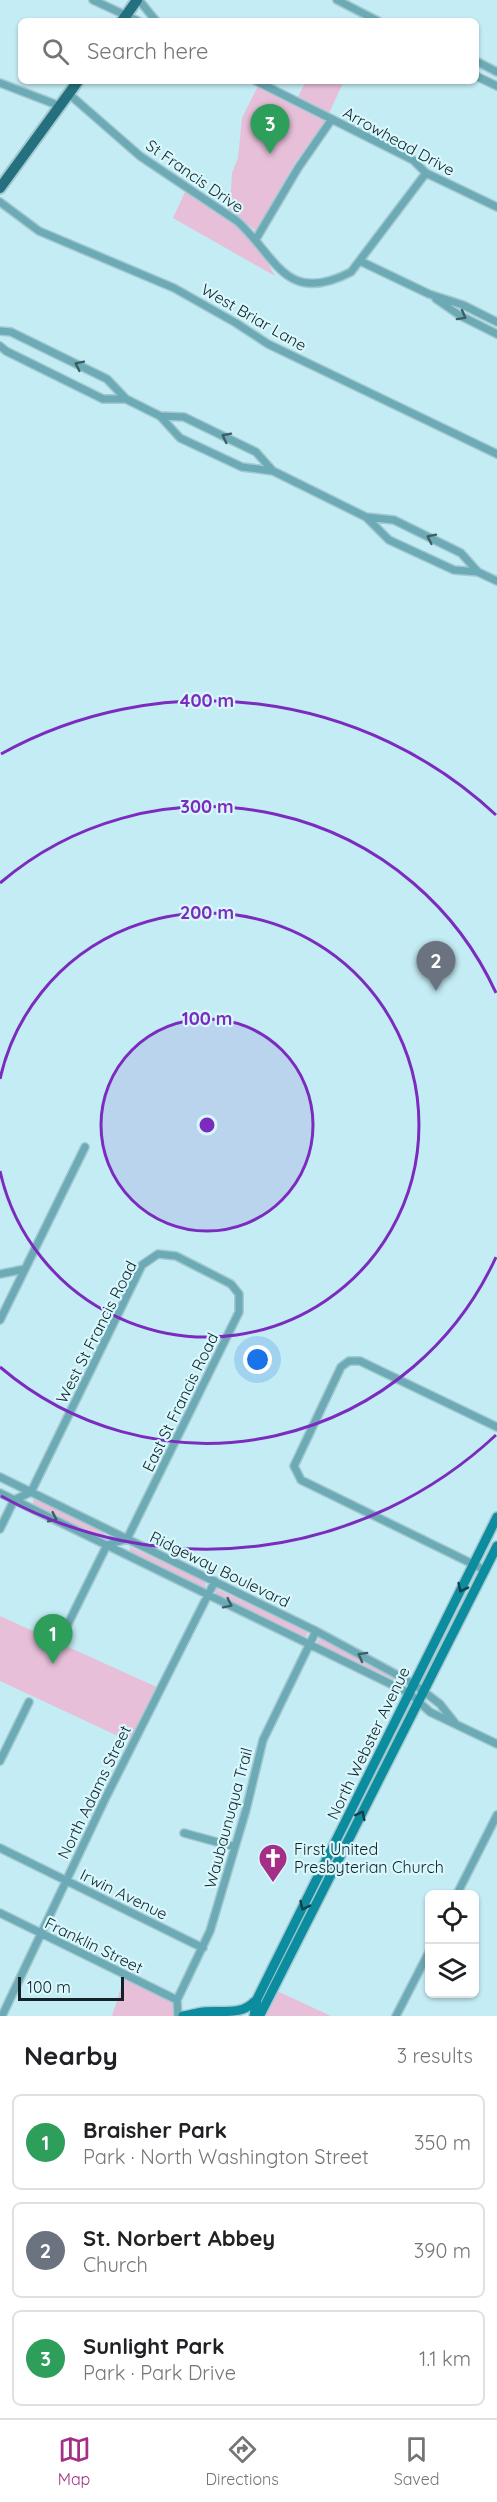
<!DOCTYPE html>
<meta charset="utf-8">
<style>
:root{--surface:#fff;--page:#f6f6f6;--text:#202124;--muted:#757577;--line:#e0e0e0;--accent:#a52f87}
body{margin:0;font-family:Quicksand,sans-serif;background:var(--page);color:var(--text)}
.controls{position:absolute;right:18px;bottom:18px;display:grid;overflow:hidden;border-radius:9px;box-shadow:0 2px 4px #0004}
.controls button{width:54px;height:54px;display:grid;place-items:center;padding:0;border:0;border-bottom:2px solid var(--line);background:var(--surface);color:var(--text);font:30px sans-serif}
.scale{position:absolute;left:18px;bottom:15px;width:106px;box-sizing:border-box;padding-left:6px;border:3px solid #132226;border-top:0;font-size:16px;line-height:21px;white-space:nowrap;color:#132226;-webkit-text-stroke:4px #d8f8fe;paint-order:stroke}
.you{position:absolute;left:258px;top:1360px;width:21px;height:21px;margin:-15px;border:4px solid #fff;border-radius:50%;background:#1a73e8;box-shadow:0 0 0 9px #1a73e833}
.badge{display:grid;place-items:center;width:39px;height:39px;border-radius:50%;background:var(--accent);color:#fff;font-size:20px;font-weight:700}
.pin{position:absolute;translate:-50% -50px;filter:drop-shadow(0 2px 3px #0008)}
.pin::after{content:'';position:absolute;top:32px;width:21px;height:18px;background:inherit;clip-path:polygon(0 0,100% 0,50% 100%)}
.list{margin:0;padding:0;list-style:none}
h2{display:flex;justify-content:space-between;align-items:center;height:78px;margin:0;padding:0 24px;font-size:26px}
h2 small{font-size:20px;font-weight:400;color:var(--muted)}
.list li{display:grid;grid-template-columns:39px 1fr auto;gap:18px;align-items:center;box-sizing:border-box;height:96px;margin:0 12px 12px;padding:0 12px;border:2px solid var(--line);border-radius:9px}
.list b{display:block;font-size:22px;white-space:nowrap}
.list p{margin:0;font-size:20px;white-space:nowrap;color:var(--muted)}
.list em{font-size:20px;font-style:normal;color:var(--muted)}
.icon{flex:none;width:33px;height:33px;fill:none;stroke:currentColor;stroke-width:2;stroke-linecap:round;stroke-linejoin:round}
.map{position:relative;flex:none;width:497px;height:2016px;overflow:hidden}
.search{position:absolute;background:var(--surface);box-shadow:0 2px 4px #0004;left:18px;right:18px;top:18px;height:66px;display:flex;align-items:center;gap:15px;box-sizing:border-box;padding:0 21px;border-radius:9px;color:var(--muted);font-size:22px}
.sheet{height:402px;background:var(--surface)}
nav{display:flex;justify-content:space-around;align-items:center;box-sizing:border-box;height:84px;border-top:2px solid var(--line);background:var(--surface);font-size:16px;color:var(--muted)}
nav a{display:grid;justify-items:center;gap:3px}
nav .on{color:var(--accent)}
.map>svg:first-child{display:block}
.green{fill:#e7bfd9}
.lines{fill:none;stroke-linecap:round;stroke-linejoin:round}
.minor-casing{stroke:#a4c8cf;stroke-width:10}
.secondary-casing{stroke:#a4c8cf;stroke-width:12}
.primary-casing{stroke:#a4c8cf;stroke-width:14}
.minor{stroke:#6caab6;stroke-width:7}
.secondary{stroke:#0c8c9f;stroke-width:9}
.primary{stroke:#24707e;stroke-width:10}
.oneway{stroke:#3b5f67}
.oneway2{stroke:#11424a}
.ring{fill:none;stroke:#7b2cbf;stroke-width:3}
.labels{text-anchor:middle;stroke-width:4.5;stroke-linejoin:round;paint-order:stroke}
.street-label{font-size:16px;fill:#132226;stroke:#d8f8fe}
.poi-label{font-size:16px;fill:#132226;stroke:#d8f8fe;text-anchor:start}
.centre{fill:#7b2cbf;stroke:#d8f8fe;stroke-width:3}
.ring-label{font-size:18px;text-anchor:middle;font-weight:bold;fill:#7b2cbf;stroke:#d8f8fe;stroke-width:4.5;stroke-linejoin:round;paint-order:stroke}
</style>
<div class="map">
<svg width="497" height="2016" viewBox="0 0 497 2016">
<rect width="100%" height="100%" fill="#c4ecf4"/>
<path class="green" d="M306,81H344L329,113L298,97Z
M259,84L328,120L295,163L256,231L226,207L231,190L232,173L238,158L242,118Z
M185,192C224,212 255,237 275,276L173,218Z
M36,1499L104,1532L105,1537L101,1538L33,1505V1500Z
M130,1547L205,1581L206,1587L203,1588L130,1552Z
M217,1589L307,1631V1636L304,1637L217,1595L215,1591Z
M0,1616L161,1689L133,1743L0,1681Z
M321,1638L404,1683L405,1685L318,1644L317,1641Z
M125,1975L180,2002L183,2016H112Z
M277,1991L331,2016H265Z"/>
<g class="lines">
<g class="minor-casing">
<path id="minor" d="M93,0L138,21
M139,0L156,21
M337,0L378,21
M476,61L497,72
M476,76L497,86
M256,81L413,160L426,173L497,207
M0,83L60,106
M69,94L140,156L237,221C277,257 285,306 351,272L426,173
M0,202L39,231L174,288L236,323L268,344L497,454
M256,239L298,168L332,119
M360,261L429,294L463,305L497,322
M436,299L459,315L497,334
M0,331L11,332L107,379L126,399L160,416L184,417L256,452L273,471L366,517L394,520L461,553L478,572L497,581
M0,346L6,351L103,399H126
M160,416L180,438L242,467L273,471
M367,518L389,540L454,570L478,572
M0,1274L25,1269
M0,1320L85,1147
M0,1477L316,1631L414,1684L440,1704L455,1723
M0,1493L409,1693L430,1712L497,1744
M0,1529L14,1500L31,1492L142,1265L158,1254L176,1256L231,1284L239,1294V1312L127,1539L107,1545L60,1640
M485,1570L301,1480L294,1466L341,1367L349,1361H360L497,1427
M0,1761L29,1702
M184,1833L235,1847
M0,1848L203,1948
M457,1894L497,1815
M0,1913L177,2000
M2,2016L105,1799L215,1581
M178,2016L177,2000L210,1931L246,1810L263,1740L316,1631
M396,2016L430,1950"/>
</g>
<g class="secondary-casing">
<path id="secondary" d="M183,2016C190,2015 196,2013 203,2012C222,2010 241,2016 255,2001
M254,2016L257,1999L497,1517
M257,2016L261,2013L497,1546"/>
</g>
<g class="primary-casing">
<path id="primary" d="M122,21L137,0
M0,188L78,81"/>
</g>
<use href="#minor" class="minor"/>
<use href="#secondary" class="secondary"/>
<use href="#primary" class="primary"/>
</g>
<defs><path id="oneway-chevron" d="M-2-3.5L2.5 0L-2 3.5" fill="none" stroke-width="1.6" stroke-linecap="round" stroke-linejoin="round" transform="scale(1.5)"/></defs>
<g class="oneway">
<use href="#oneway-chevron" transform="translate(462 316) rotate(29)"/>
<use href="#oneway-chevron" transform="translate(79 365) rotate(-154)"/>
<use href="#oneway-chevron" transform="translate(226 437) rotate(-153)"/>
<use href="#oneway-chevron" transform="translate(431 538) rotate(-154)"/>
<use href="#oneway-chevron" transform="translate(53 1518) rotate(26)"/>
<use href="#oneway-chevron" transform="translate(228 1604) rotate(26)"/>
<use href="#oneway-chevron" transform="translate(362 1656) rotate(-151)"/>
</g>
<g class="oneway2">
<use href="#oneway-chevron" transform="translate(462 1588) rotate(116)"/>
<use href="#oneway-chevron" transform="translate(361 1815) rotate(-63)"/>
<use href="#oneway-chevron" transform="translate(304 1906) rotate(116)"/>
</g>
<circle cx="207" cy="1125" r="106" fill="#7b2cbf" fill-opacity=".12"/>
<g class="ring">
<circle cx="207" cy="1125" r="106"/>
<path d="M0 1079A212 212 0 1 1 0 1171"/>
<path d="M496 1257A318 318 0 0 1 0 1367M0 883A318 318 0 0 1 496 993"/>
<path d="M496 1435A424 424 0 0 1 1 1496M1 754A424 424 0 0 1 496 815"/>
</g>
<defs>
<g id="church-pin" transform="scale(1.5)"><path d="M0 17L-7.5 6A9.5 9.5 0 1 1 7.5 6Z" fill="#a52f87" stroke="#d8f8fe"/><path d="M-1.2-6h2.4v3.5h3.3v2.4h-3.3V6h-2.4V-.1h-3.3v-2.4h3.3Z" fill="#fff"/></g>
</defs>
<g fill-rule="evenodd">
<use href="#church-pin" x="273" y="1858"/>
</g>
<g class="labels">
<g class="street-label">
<text transform="translate(399 141) rotate(29)" y="6">Arrowhead Drive</text>
<text transform="translate(195 176) rotate(35)" y="6">St Francis Drive</text>
<text transform="translate(254 317) rotate(30)" y="6">West Briar Lane</text>
<text transform="translate(96 1332) rotate(-63)" y="6">West St Francis Road</text>
<text transform="translate(180 1402) rotate(-64)" y="6">East St Francis Road</text>
<text transform="translate(220 1569) rotate(26)" y="6">Ridgeway Boulevard</text>
<text transform="translate(368 1743) rotate(-64)" y="6">North Webster Avenue</text>
<text transform="translate(94 1792) rotate(-64)" y="6">North Adams Street</text>
<text transform="translate(228 1818) rotate(-75)" y="6">Waubaunuqua Trail</text>
<text transform="translate(124 1894) rotate(26)" y="6">Irwin Avenue</text>
<text transform="translate(94 1945) rotate(26)" y="6">Franklin Street</text>
</g>
<g class="poi-label">
<text x="294" y="1855">First United<tspan x="294" dy="18">Presbyterian Church</tspan></text>
</g>
</g>
<circle cx="207" cy="1125" r="9" class="centre"/>
<g class="ring-label">
<text x="207" y="707">400 m</text>
<text x="207" y="813">300 m</text>
<text x="207" y="919">200 m</text>
<text x="207" y="1025">100 m</text>
</g>
</svg>
<div class="controls">
<button><svg class="icon" aria-label="locate" viewBox="0 0 24 24"><circle cx="12" cy="12" r="6"/><path d="M12 2v4M12 18v4M2 12h4M18 12h4"/></svg></button>
<button><svg class="icon" aria-label="layers" viewBox="0 0 24 24"><path d="M12 4l9 5-9 5-9-5zM3 14l9 5 9-5"/></svg></button>
</div>
<div class="scale">100 m</div>
<div class="you"></div>
<div class="pin badge" style="left:53px;top:1664px;background:#2e9e5b">1</div>
<div class="pin badge" style="left:436px;top:991px;background:#6b7280">2</div>
<div class="pin badge" style="left:270px;top:154px;background:#2e9e5b">3</div>
<div class="search"><svg class="icon" aria-label="search" viewBox="0 0 24 24"><circle cx="10" cy="10" r="6"/><path d="M15 15l6 6"/></svg>Search here</div>
</div>
<section class="sheet">
<h2>Nearby<small>3 results</small></h2>
<ul class="list">
<li><span class="badge" style="background:#2e9e5b">1</span><div><b>Braisher Park</b><p>Park · North Washington Street</p></div><em>350 m</em></li>
<li><span class="badge" style="background:#6b7280">2</span><div><b>St. Norbert Abbey</b><p>Church</p></div><em>390 m</em></li>
<li><span class="badge" style="background:#2e9e5b">3</span><div><b>Sunlight Park</b><p>Park · Park Drive</p></div><em>1.1 km</em></li>
</ul>
</section>
<nav>
<a class="on"><svg class="icon" aria-label="map" viewBox="0 0 24 24"><path d="M3 6l6-2 6 2 6-2v14l-6 2-6-2-6 2zM9 4v14M15 6v14"/></svg>Map</a>
<a><svg class="icon" aria-label="directions" viewBox="0 0 24 24"><path d="M12 3l9 9-9 9-9-9zM9 14v-3h6M13 9l2 2-2 2"/></svg>Directions</a>
<a><svg class="icon" aria-label="saved" viewBox="0 0 24 24"><path d="M7 4h10v16l-5-4-5 4z"/></svg>Saved</a>
</nav>
